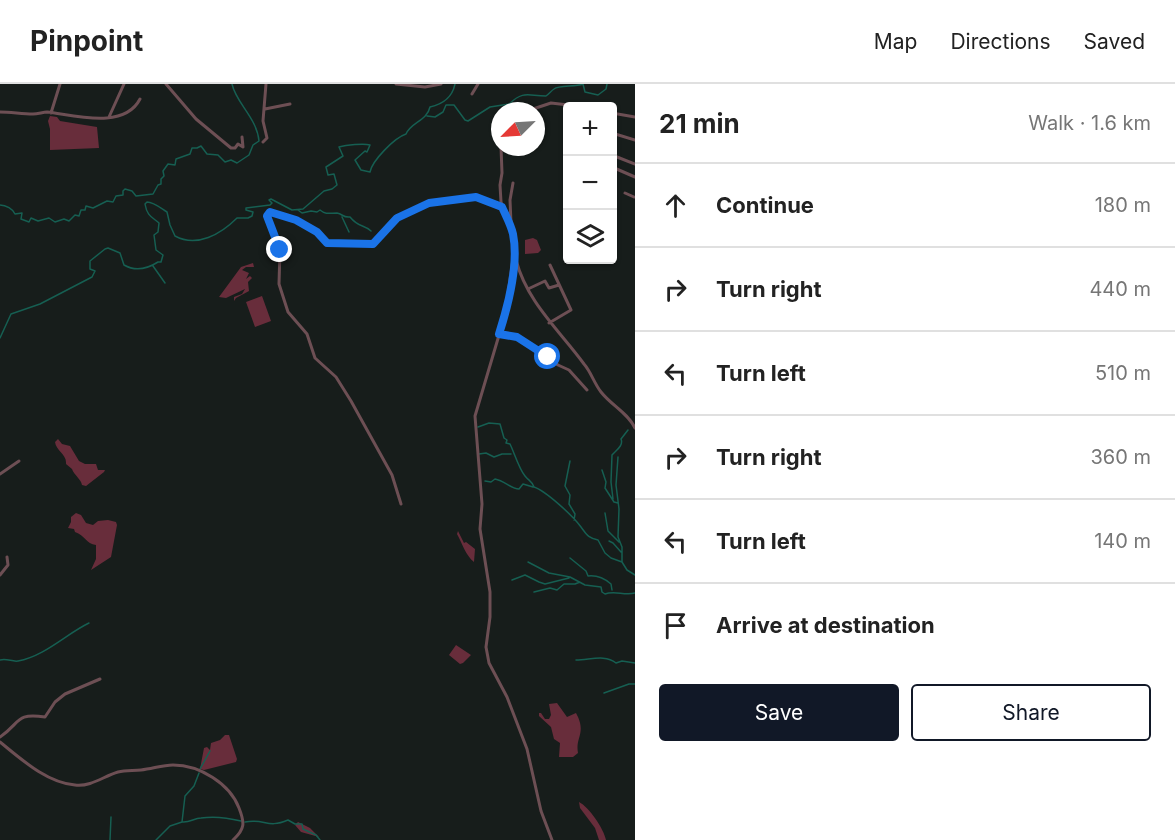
<!DOCTYPE html>
<meta charset="utf-8">
<style>
:root{--surface:#fff;--page:#f2f2f2;--text:#222;--muted:#767676;--line:#e0e0e0;--accent:#111827}
body{margin:0;font-family:Inter,sans-serif;background:var(--page);color:var(--text)}
.controls{position:absolute;right:18px;top:18px;display:grid;overflow:hidden;border-radius:6px;box-shadow:0 2px 4px #0004}
.controls button{width:54px;height:54px;display:grid;place-items:center;padding:0;border:0;border-bottom:2px solid var(--line);background:var(--surface);color:var(--text);font:30px sans-serif}
.compass{position:absolute;left:491px;top:18px;width:54px;height:54px;border-radius:50%;background:var(--surface);box-shadow:0 2px 4px #0004;rotate:246deg}
.stop{position:absolute;width:18px;height:18px;margin:-14px;border:4px solid #1a73e8;border-radius:50%;background:#fff}
.stop.end{background:#1a73e8;border-color:#fff;box-shadow:0 2px 6px #0008}
.list{margin:0;padding:0;list-style:none}
h2{display:flex;justify-content:space-between;align-items:center;height:78px;margin:0;padding:0 24px;font-size:26px}
h2 small{font-size:20px;font-weight:400;color:var(--muted)}
.list li{display:grid;grid-template-columns:39px 1fr auto;gap:18px;align-items:center;box-sizing:border-box;height:84px;padding:0 24px;border-top:2px solid var(--line)}
.list b{display:block;font-size:22px;white-space:nowrap}
.list em{font-size:20px;font-style:normal;color:var(--muted)}
.actions{display:flex;gap:12px;padding:18px 24px}
.actions a{flex:1;padding:14px 0;border:2px solid var(--accent);border-radius:6px;text-align:center;font-size:21px;color:var(--accent)}
.actions .main{background:var(--accent);color:#fff}
.icon{flex:none;width:33px;height:33px;fill:none;stroke:currentColor;stroke-width:2;stroke-linecap:round;stroke-linejoin:round}
.map{position:relative;flex:none;width:635px;height:756px;overflow:hidden}
header{display:flex;align-items:center;gap:36px;box-sizing:border-box;height:84px;padding:0 30px;background:var(--surface);border-bottom:2px solid var(--line)}
header strong{font-size:28px}
nav{display:flex;gap:33px;margin-inline-start:auto;font-size:21px}
main{display:flex}
aside{flex:1;background:var(--surface)}
.map>svg:first-child{display:block}
.green{fill:#682d3b}
.lines{fill:none;stroke-linecap:round;stroke-linejoin:round}
.stream{stroke:#165f52;stroke-width:1.5}
.minor{stroke:#6d4f54;stroke-width:3}
.route{stroke:#1a73e8;stroke-width:8}
</style>
<header>
<strong>Pinpoint</strong>
<nav><a>Map</a><a>Directions</a><a>Saved</a></nav>
</header>
<main>
<div class="map">
<svg width="635" height="756" viewBox="0 0 635 756">
<rect width="100%" height="100%" fill="#171d1b"/>
<path class="green" d="M50,32L57,33L60,37L97,43L99,64L50,66V45L48,37Z
M533,154L537,156L541,166L538,169L525,170V156Z
M253,179L254,183H246L242,186L249,189L246,195L250,192L252,194L248,198L249,207L236,214L234,217V213L242,210L245,205L226,214L219,213L241,183Z
M262,212L271,237L255,243L246,218Z
M58,355L62,360L70,362L79,377L85,380H96L98,386H105L104,388L86,402L82,401C81,395 74,391 72,385L66,380C67,370 56,367 55,358Z
M76,429L81,431L86,439L93,441L98,437L108,436L116,438L117,441L111,473L91,486L96,475V461C86,460 85,451 75,448L74,445L68,444L71,438V433Z
M458,447L464,459L466,458L475,465L474,478C466,472 462,459 457,450Z
M456,561L471,571L463,579L460,580L449,571Z
M557,619L567,633L576,629C587,649 575,653 578,669L573,673H559L560,659L554,655L551,643L539,632V629H541L545,635H549L551,631L549,620Z
M225,651H229L237,675L236,678L204,686L200,685L204,664L207,663L210,666L211,659L220,656Z
M579,718C589,723 604,745 606,756H599L595,744L580,724Z
M298,738L310,744L319,753L301,748L295,741Z"/>
<g class="lines">
<path class="stream" d="M427,32L435,33L443,28L446,21H454L465,36L468,37L490,23L509,20C524,6 528,12 546,12C549,10 551,7 554,5C559,1 575,3 583,0L585,8L598,11L606,5L607,0
M0,121C6,121 13,125 15,130L22,129L21,135L29,138L31,134L38,137L49,134L55,138L64,135L69,137L75,131L79,132L81,126H85L86,122L93,124L107,117L113,118L116,112L123,111V107L125,105L132,107L136,112L153,110L158,101L161,100V95L164,92L163,87L168,80L175,81L176,75L190,70L192,64H197L201,62L207,70L218,71L225,78L231,76L237,79L249,71L253,61L259,57C257,34 236,19 232,0
M298,126L302,129L311,127L317,128L320,126C326,131 330,129 337,129C343,130 343,134 350,133C359,144 363,140 371,147
M342,133L349,148
M153,182L165,199
M0,254L11,230L40,220L92,193L95,187L90,185V177L105,165L108,164L120,169L124,181C136,188 147,185 158,178H161L163,171L156,166L154,151L158,148L159,139C152,133 147,132 145,120L147,118C154,118 162,125 167,128L170,141L175,152C197,164 221,150 237,134H248L252,132L253,128L246,126V124L270,121L272,119L269,116L271,115L292,126L303,125L324,107L332,105L337,101L334,90L328,91L326,83L343,72L339,63C346,61 364,59 370,61L367,68L365,67L355,76L361,86L370,88C372,77 394,54 406,50C411,38 427,37 430,23C443,20 452,14 455,0
M478,343L489,339L500,340L504,354L507,356L506,359L510,360C514,368 519,385 525,392C529,397 532,397 534,403C546,407 573,432 581,443C587,451 588,454 598,456L605,469L611,474L622,478L627,486L635,491
M479,370L486,369L494,373L502,370H511
M618,373L616,401L619,425L618,453L622,463V478
M570,377L565,402L570,411L569,420L575,430L574,436
M602,386L606,398L605,404L614,418L618,419
M485,397L491,398L495,395C505,397 511,405 519,405L523,400L533,403
M613,415L611,398L612,371C615,367 624,362 621,355L628,346
M605,429L608,447L619,458
M609,457L613,459L621,468
M570,474L586,487L588,492C597,491 604,494 611,500L612,506
M528,478L549,489L570,493L585,501L601,503L602,508L605,510C615,506 624,512 635,509
M512,496L525,491L539,498L545,500L569,494
M534,508L550,504L557,506L564,500H575L580,498
M0,576C7,574 12,578 18,577C45,572 66,550 89,539
M576,576C590,576 605,570 616,579L622,577L635,579
M604,609L629,600H635
M200,685L210,667
M182,738C190,739 194,734 201,734C214,732 229,734 241,737
M245,738C265,734 267,745 288,736L295,740H302L303,745L316,751L320,756
M110,756L111,733
M156,756L170,742L182,738L185,712L194,702L199,689"/>
<path class="minor" d="M166,0L196,35L231,64H235L238,60L243,63L242,53
M396,0L425,3L441,0
M472,10L478,0
M265,25L290,20
M527,27L551,19L577,22
M0,28C11,28 22,30 33,30C38,30 43,28 47,28C74,31 124,46 140,15
M51,29L60,0
M612,29L635,33
M109,33L124,0
M612,49L635,56
M566,56L568,53
M263,58L267,54L263,37L266,0
M501,63L502,89L500,101L501,118L513,150V175L505,231L475,332L482,420L480,445L490,508V533L486,563L489,579L507,613L527,665L541,727L552,756
M612,71L635,80
M612,83L635,93
M625,109L634,113
M509,140L511,139L510,116L513,99
M513,175L516,176C527,218 559,246 584,280C591,288 594,299 601,308C612,322 627,328 635,344
M528,205L545,197L549,204L559,201
M549,239L571,226L550,181
M500,250L517,253L527,259L558,281L569,286L587,306
M0,390L19,377
M401,420L392,391L351,317L336,293L315,274L307,250L288,228L279,200L280,166L267,132L270,128H274L317,148L327,159L373,160L397,133L429,119L476,113L502,123
M0,491L8,481L7,473
M0,653C22,638 14,629 45,633L55,618L65,610L100,595
M0,658C21,675 47,699 75,701C91,703 104,692 118,688C126,686 134,687 141,686C152,685 162,681 173,681C200,681 230,700 239,724C245,739 245,745 233,756"/>
</g>
<g class="lines">
<path class="route" d="M280,166L267,132L270,128L296,136L317,148L327,159L373,160L397,134L429,119L476,113L502,123C506,132 511,141 513,150C519,180 508,222 499,250L517,253L548,273"/>
</g>
</svg>
<div class="controls">
<button>+</button>
<button>−</button>
<button><svg class="icon" aria-label="layers" viewBox="0 0 24 24"><path d="M12 4l9 5-9 5-9-5zM3 14l9 5 9-5"/></svg></button>
</div>
<svg class="compass" viewBox="-18 -18 36 36"><path d="M0-13l5 13h-10z" fill="#e53935"/><path d="M0 13l5-13h-10z" fill="#767676"/></svg>
<div class="stop" style="left:548px;top:273px"></div>
<div class="stop end" style="left:280px;top:166px"></div>
</div>
<aside>
<h2>21 min<small>Walk · 1.6 km</small></h2>
<ul class="list">
<li><svg class="icon" aria-label="ahead" viewBox="0 0 24 24"><path d="M12 20V5M6 11l6-6 6 6"/></svg><div><b>Continue</b></div><em>180 m</em></li>
<li><svg class="icon" aria-label="right" viewBox="0 0 24 24"><path d="M7 20v-9h11M14 6l5 5-5 5"/></svg><div><b>Turn right</b></div><em>440 m</em></li>
<li><svg class="icon" aria-label="left" viewBox="0 0 24 24"><path d="M17 20v-9H6M10 6l-5 5 5 5"/></svg><div><b>Turn left</b></div><em>510 m</em></li>
<li><svg class="icon" aria-label="right" viewBox="0 0 24 24"><path d="M7 20v-9h11M14 6l5 5-5 5"/></svg><div><b>Turn right</b></div><em>360 m</em></li>
<li><svg class="icon" aria-label="left" viewBox="0 0 24 24"><path d="M17 20v-9H6M10 6l-5 5 5 5"/></svg><div><b>Turn left</b></div><em>140 m</em></li>
<li><svg class="icon" aria-label="arrive" viewBox="0 0 24 24"><path d="M6 21V4h12l-3 4 3 4H6"/></svg><div><b>Arrive at destination</b></div></li>
</ul>
<div class="actions"><a class="main">Save</a><a>Share</a></div>
</aside>
</main>
